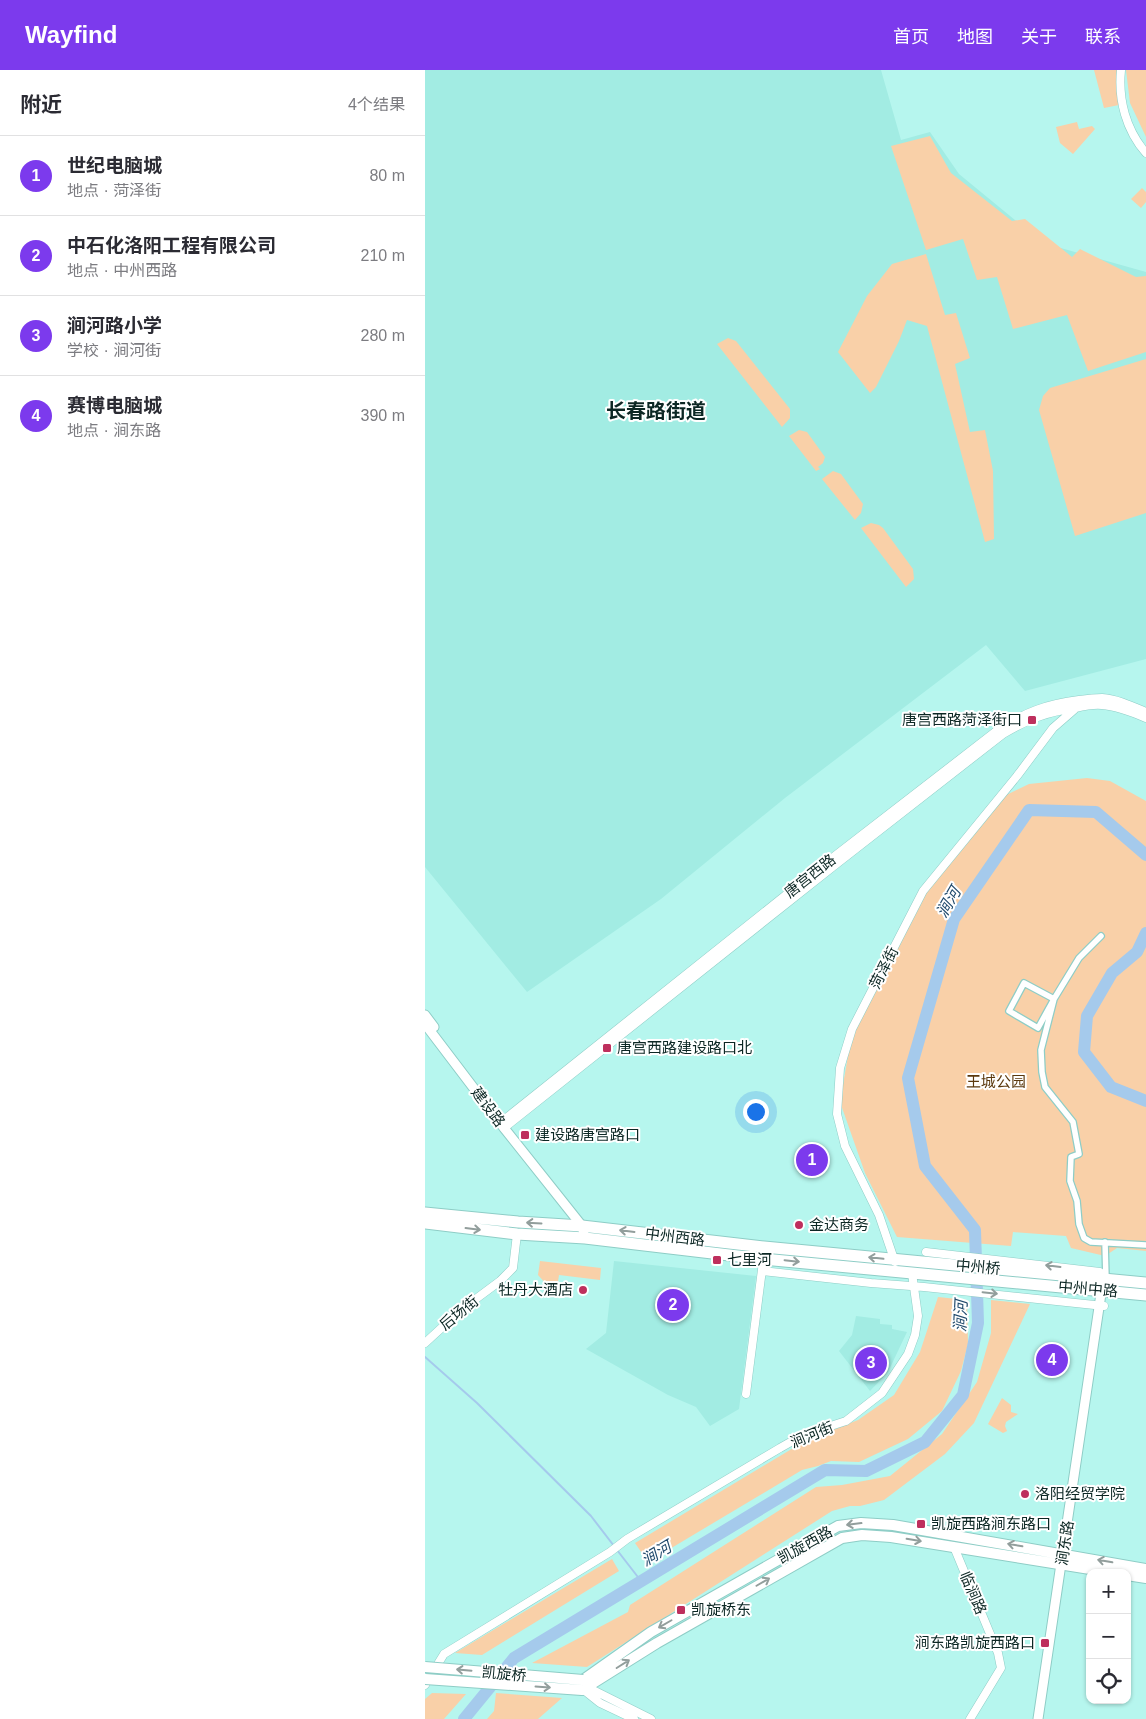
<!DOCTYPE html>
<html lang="zh">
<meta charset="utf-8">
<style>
:root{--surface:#fff;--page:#f7f7f7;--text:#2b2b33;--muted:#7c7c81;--line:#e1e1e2;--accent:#7c3aed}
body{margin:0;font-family:Arial,"Noto Sans SC",sans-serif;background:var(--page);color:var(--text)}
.controls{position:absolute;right:15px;bottom:15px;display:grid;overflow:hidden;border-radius:10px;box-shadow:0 1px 4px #0004}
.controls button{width:45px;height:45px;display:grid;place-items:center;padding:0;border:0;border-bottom:1px solid var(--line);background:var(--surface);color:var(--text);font:25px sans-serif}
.you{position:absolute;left:330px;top:1041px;width:18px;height:18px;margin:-12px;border:4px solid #fff;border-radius:50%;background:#1a73e8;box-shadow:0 0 0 8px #1a73e833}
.badge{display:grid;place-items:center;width:32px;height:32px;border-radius:50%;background:var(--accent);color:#fff;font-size:16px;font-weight:700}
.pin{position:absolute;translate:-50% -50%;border:2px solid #fff;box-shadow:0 1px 5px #0006}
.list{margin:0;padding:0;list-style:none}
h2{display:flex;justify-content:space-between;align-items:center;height:65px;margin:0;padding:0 20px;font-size:21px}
h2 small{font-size:16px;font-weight:400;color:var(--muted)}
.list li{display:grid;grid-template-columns:32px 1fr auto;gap:15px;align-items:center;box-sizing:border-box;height:80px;padding:0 20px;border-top:1px solid var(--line)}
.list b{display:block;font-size:19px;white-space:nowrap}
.list p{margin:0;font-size:16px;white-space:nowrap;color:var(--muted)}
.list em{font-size:16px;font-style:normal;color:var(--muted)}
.icon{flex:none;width:28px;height:28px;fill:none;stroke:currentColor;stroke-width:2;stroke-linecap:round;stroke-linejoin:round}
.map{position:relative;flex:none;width:721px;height:1649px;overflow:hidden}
header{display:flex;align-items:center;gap:30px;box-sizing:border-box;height:70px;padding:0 25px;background:var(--accent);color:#fff}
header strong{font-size:24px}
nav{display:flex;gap:28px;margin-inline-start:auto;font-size:18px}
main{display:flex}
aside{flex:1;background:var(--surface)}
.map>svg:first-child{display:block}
.built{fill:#a2ece3}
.green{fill:#f9d0a8}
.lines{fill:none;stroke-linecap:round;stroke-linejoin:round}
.stream{stroke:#a5caec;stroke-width:2}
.river{stroke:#a5caec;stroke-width:12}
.pedestrian-casing{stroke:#8ecdc6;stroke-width:8}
.minor-casing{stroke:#8ecdc6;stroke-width:9}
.tertiary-casing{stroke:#8ecdc6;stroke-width:11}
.secondary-casing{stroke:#8ecdc6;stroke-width:12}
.primary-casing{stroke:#8ecdc6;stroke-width:13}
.pedestrian{stroke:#fff;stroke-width:5.5}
.minor{stroke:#fff;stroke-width:8}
.tertiary{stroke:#fff;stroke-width:9}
.secondary{stroke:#fff;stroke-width:10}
.primary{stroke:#fff;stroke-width:11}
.secondary-bridge-casing{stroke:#8ecdc6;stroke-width:12;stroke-linecap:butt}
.secondary-bridge{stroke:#fff;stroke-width:10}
.oneway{stroke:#929e9c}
.poi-dot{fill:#be2f5d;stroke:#fff;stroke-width:2}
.labels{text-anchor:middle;stroke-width:4;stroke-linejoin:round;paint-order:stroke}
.poi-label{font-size:15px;fill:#0c2724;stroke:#fff;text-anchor:start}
.street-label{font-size:15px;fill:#0c2724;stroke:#fff}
.park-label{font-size:15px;fill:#5c390e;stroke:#fff}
.water-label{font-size:16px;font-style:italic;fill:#224b6d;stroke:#fff}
.district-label{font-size:20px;font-weight:bold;fill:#0c2724;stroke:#fff}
</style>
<header>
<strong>Wayfind</strong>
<nav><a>首页</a><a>地图</a><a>关于</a><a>联系</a></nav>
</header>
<main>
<aside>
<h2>附近<small>4个结果</small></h2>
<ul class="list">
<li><span class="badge">1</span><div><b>世纪电脑城</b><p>地点 · 菏泽街</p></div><em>80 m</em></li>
<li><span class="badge">2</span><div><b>中石化洛阳工程有限公司</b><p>地点 · 中州西路</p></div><em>210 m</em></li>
<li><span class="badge">3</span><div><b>涧河路小学</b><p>学校 · 涧河街</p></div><em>280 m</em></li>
<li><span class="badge">4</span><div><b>赛博电脑城</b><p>地点 · 涧东路</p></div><em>390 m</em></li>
</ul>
</aside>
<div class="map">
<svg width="721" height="1649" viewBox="0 0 721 1649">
<rect width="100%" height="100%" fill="#b6f6ee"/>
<path class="built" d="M0,0H456L476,70L505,62L534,104L618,173L721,202V589L600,621L561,575L360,728L236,829L102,922L0,797Z
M189,1191L331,1206L314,1339L285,1356L271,1337L243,1325L161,1279L181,1263Z
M431,1246L455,1249V1254L467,1255V1259L482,1262L463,1302L445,1321L414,1281L427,1265Z"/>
<path class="green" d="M669,0H692L691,11L694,35L679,38Z
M701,0H721V67L705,33Z
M652,52L654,59L667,56L670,59L648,84L635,73L631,57Z
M505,66L526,103L587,151L600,149L647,187L655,179L711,207L721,206V282L663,301L642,245L588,259L572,207L552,210L538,169L501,180L466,76Z
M717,118L721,122V132L716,138L706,129Z
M501,184L520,245L531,243L545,288L530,294L545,362L560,360L568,401L569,469L560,472L502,256L482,250L474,271L451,317L445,323L413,282L442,226L467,194Z
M303,268L311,271L365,339V348L357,357L292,274Z
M721,289V443L650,466L614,340L618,326L625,318Z
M374,360L382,362L400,387L398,393L393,397L395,399L391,401L364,366Z
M408,401L416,404L438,434L436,443L430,450L397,409Z
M446,453L454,455L458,458L488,499L489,509L481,517L436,458Z
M662,708L685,711L721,731V1181L692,1178L680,1186L646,1178L641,1166L588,1162L586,1176L472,1167L440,1103L415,1032L424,980L437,939L484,850L520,788L565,733L604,714Z
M115,1191L176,1198L175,1210L134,1205L131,1225L113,1205Z
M513,1227L542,1230L543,1274L536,1301L517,1341L483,1369L434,1392L406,1391L393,1396L377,1400L223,1492L210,1473L380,1371L433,1350L469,1325L495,1282Z
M566,1230L605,1234L549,1353L520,1384L459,1430L435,1436H425L407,1441L162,1597L107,1593L203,1542L205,1535L391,1417L417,1415L465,1406L517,1364L552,1312L566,1263Z
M577,1328L586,1335V1342L593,1344L581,1352L580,1356L582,1361L578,1363L563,1354Z
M187,1489L194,1501L57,1585L30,1583Z
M7,1623L41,1624L19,1649H0V1629Z
M71,1623L137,1628L113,1649H62L69,1641Z"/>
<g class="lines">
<path class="stream" d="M0,1287L52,1333L166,1446L189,1476
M192,1480L216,1511"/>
<path class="river" d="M721,863L712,882L687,903L662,946L659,982L686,1017L721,1031
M39,1649L89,1588L400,1400L441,1401L500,1372L538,1325L553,1253L550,1160L500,1096L483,1008L529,849L604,740L671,742L721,785"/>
<g class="pedestrian-casing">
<path id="pedestrian" d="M676,866L654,888L629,929L616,980L617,1002L620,1017L648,1052L654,1084L646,1087L645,1111L652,1131L654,1154L659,1168L666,1172L721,1175
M599,913L629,929L613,958L584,941Z
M680,1172L681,1209"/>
</g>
<g class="minor-casing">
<path id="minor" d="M696,0C693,30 701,60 721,83
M75,1053L406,789L574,659C601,642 622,634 654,630C661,629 669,628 677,628C692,629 707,636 721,642
M79,1058L410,795L578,664C603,649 622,642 650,638C659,636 668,634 677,635C692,636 707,642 721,648
M501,1182L675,1202L681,1209
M470,1192L454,1145L420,1076L412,1044L415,998L427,959L498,821L592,706L628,658L651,638
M337,1201L446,1213L499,1217L679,1236
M0,1273L36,1240L75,1211L88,1198L92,1164
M321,1324L339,1184
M529,1477L573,1583L576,1598L545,1649
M160,1614L162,1617L226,1649
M0,1615L19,1584L185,1482L202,1469L355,1378L378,1365L421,1351L457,1323L483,1284L490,1265L493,1246L487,1203
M155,1617L175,1633L209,1649"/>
</g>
<g class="tertiary-casing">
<path id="tertiary" d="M0,945L9,957
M0,954L79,1058L157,1156L160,1168
M613,1649L677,1217"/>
</g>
<g class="secondary-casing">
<path id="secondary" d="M702,1505L721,1508
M158,1610L226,1562L413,1456L436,1453L468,1455L721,1499
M157,1620L232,1573L417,1468L437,1465L466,1467L690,1503"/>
</g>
<g class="primary-casing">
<path id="primary" d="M0,1143L93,1152L157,1156L339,1177L721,1213
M0,1153L92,1164L160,1168L338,1189L721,1225"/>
</g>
<use href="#pedestrian" class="pedestrian"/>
<use href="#minor" class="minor"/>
<use href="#tertiary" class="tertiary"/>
<use href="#secondary" class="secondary"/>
<use href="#primary" class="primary"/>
<g class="secondary-bridge-casing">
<path id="secondary-bridge" d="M0,1597L158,1610
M0,1609L157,1620"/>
</g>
<use href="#secondary-bridge" class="secondary-bridge"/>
</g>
<defs><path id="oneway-shaft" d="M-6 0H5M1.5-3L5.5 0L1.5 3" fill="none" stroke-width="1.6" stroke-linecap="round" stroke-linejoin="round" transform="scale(1.25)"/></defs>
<g class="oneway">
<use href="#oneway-shaft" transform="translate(109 1153) rotate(-177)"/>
<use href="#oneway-shaft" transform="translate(48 1159) rotate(7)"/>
<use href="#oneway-shaft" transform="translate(202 1161) rotate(-173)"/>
<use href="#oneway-shaft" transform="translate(451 1188) rotate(-174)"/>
<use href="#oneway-shaft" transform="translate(367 1191) rotate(6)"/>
<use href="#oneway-shaft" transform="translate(628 1196) rotate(-173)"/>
<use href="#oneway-shaft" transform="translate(565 1223) rotate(6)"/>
<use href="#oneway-shaft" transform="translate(429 1454) rotate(173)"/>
<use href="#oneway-shaft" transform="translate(489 1470) rotate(9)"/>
<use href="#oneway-shaft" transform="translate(590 1475) rotate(-170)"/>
<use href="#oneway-shaft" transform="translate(680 1491) rotate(-170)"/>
<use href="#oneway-shaft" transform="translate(338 1512) rotate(-30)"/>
<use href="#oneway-shaft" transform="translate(240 1554) rotate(150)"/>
<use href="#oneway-shaft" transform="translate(198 1594) rotate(-32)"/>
<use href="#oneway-shaft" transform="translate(39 1600) rotate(-175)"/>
<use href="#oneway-shaft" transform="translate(118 1617) rotate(4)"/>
</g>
<g class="poi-dot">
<rect x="602" y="645" width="10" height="10" rx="2.5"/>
<rect x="177" y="973" width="10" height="10" rx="2.5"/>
<rect x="95" y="1060" width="10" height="10" rx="2.5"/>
<circle cx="374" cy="1155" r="5"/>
<rect x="287" y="1185" width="10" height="10" rx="2.5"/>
<circle cx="158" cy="1220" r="5"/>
<circle cx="600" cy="1424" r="5"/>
<rect x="491" y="1449" width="10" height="10" rx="2.5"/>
<rect x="251" y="1535" width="10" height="10" rx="2.5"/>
<rect x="615" y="1568" width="10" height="10" rx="2.5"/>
</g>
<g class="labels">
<g class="poi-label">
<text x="597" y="655" text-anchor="end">唐宫西路菏泽街口</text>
<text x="192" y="983">唐宫西路建设路口北</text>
<text x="110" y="1070">建设路唐宫路口</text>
<text x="384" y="1160">金达商务</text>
<text x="302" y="1195">七里河</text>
<text x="148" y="1225" text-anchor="end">牡丹大酒店</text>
<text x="610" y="1429">洛阳经贸学院</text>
<text x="506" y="1459">凯旋西路涧东路口</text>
<text x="266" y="1545">凯旋桥东</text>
<text x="610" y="1578" text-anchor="end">涧东路凯旋西路口</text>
</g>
<g class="street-label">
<text transform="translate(385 806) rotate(-38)" y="5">唐宫西路</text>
<text transform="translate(459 898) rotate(-63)" y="5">菏泽街</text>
<text transform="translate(63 1037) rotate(53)" y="5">建设路</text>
<text transform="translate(250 1167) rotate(7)" y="5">中州西路</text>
<text transform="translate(553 1197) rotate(5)" y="5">中州桥</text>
<text transform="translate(663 1219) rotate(5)" y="5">中州中路</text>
<text transform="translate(34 1243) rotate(-39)" y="5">后场街</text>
<text transform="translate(387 1365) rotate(-22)" y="5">涧河街</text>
<text transform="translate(640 1473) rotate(-81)" y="5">涧东路</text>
<text transform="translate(380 1475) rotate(-29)" y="5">凯旋西路</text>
<text transform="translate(548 1523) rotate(67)" y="5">临涧路</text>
<text transform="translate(79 1604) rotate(5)" y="5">凯旋桥</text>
</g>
<g class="park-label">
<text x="571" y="1017">王城公园</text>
</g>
<g class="water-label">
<text transform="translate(523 832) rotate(-60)" y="6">涧河</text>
<text transform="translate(535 1246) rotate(-87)" y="6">涧河</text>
<text transform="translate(231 1483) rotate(-31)" y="6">涧河</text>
</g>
<g class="district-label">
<text x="231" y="348">长春路街道</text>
</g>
</g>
</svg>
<div class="controls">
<button>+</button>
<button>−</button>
<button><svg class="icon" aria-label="locate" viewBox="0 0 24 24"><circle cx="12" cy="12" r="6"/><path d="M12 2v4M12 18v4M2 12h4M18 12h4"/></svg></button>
</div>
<div class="you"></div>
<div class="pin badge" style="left:387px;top:1090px">1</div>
<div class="pin badge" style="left:248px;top:1235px">2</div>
<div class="pin badge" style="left:446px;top:1293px">3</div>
<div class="pin badge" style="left:627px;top:1290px">4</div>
</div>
</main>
